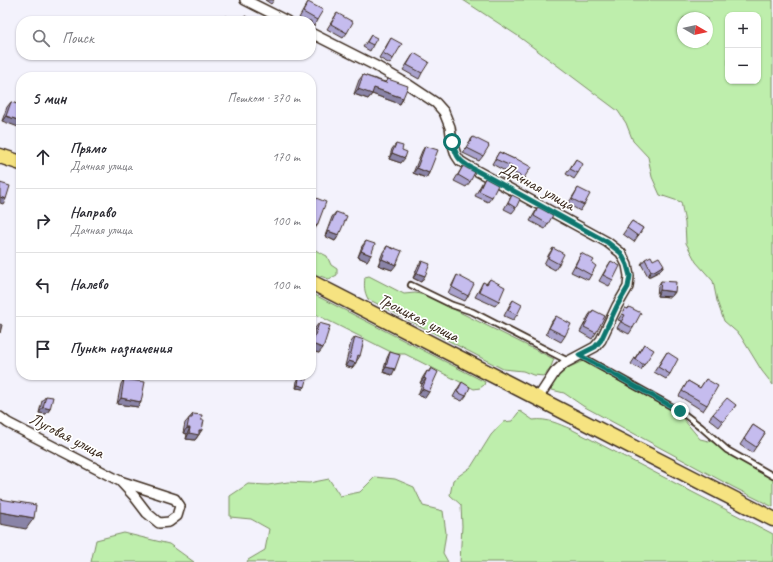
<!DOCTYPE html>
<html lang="ru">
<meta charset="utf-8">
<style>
:root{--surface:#fff;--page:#f2f2f3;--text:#2b2b33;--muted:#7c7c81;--line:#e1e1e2}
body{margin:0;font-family:Caveat,sans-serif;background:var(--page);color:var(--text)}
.controls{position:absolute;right:12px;top:12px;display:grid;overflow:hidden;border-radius:8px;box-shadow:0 1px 3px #0004}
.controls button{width:36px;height:36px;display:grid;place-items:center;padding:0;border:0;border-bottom:1px solid var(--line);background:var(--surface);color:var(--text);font:20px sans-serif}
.compass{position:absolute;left:677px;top:12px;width:36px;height:36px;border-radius:50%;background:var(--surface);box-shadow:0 1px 3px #0004;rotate:99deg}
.stop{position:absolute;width:12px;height:12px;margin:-9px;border:3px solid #0f766e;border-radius:50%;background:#fff}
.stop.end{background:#0f766e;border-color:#fff;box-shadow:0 1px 4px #0008}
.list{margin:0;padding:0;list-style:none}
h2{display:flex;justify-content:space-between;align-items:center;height:52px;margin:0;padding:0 16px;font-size:17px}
h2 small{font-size:13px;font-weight:400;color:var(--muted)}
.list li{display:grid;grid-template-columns:26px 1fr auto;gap:12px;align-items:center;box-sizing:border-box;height:64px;padding:0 16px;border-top:1px solid var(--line)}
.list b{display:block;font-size:15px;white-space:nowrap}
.list p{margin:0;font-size:13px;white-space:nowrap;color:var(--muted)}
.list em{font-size:13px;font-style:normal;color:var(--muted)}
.icon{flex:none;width:22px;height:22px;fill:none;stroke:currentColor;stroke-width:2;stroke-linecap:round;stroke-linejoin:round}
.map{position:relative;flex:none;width:773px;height:562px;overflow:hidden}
.search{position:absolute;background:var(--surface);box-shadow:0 1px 3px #0004;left:16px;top:16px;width:300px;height:44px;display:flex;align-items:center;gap:10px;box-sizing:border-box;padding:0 14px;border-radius:16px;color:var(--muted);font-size:15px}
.panel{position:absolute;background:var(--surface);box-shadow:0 1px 3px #0004;left:16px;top:72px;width:300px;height:308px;border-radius:16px}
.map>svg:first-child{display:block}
.green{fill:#beeeac;stroke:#7c8c65;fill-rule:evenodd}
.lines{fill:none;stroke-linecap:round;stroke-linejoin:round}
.lane-casing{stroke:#3b2a1e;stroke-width:8}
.street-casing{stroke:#3b2a1e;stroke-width:12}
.primary-casing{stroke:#3b2a1e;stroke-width:17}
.lane{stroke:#fff;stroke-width:4.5}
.street{stroke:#fff;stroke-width:9}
.primary{stroke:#f6e381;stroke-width:14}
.wall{fill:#a9a2cd;stroke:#3b2a1e}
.shaded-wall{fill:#8a84a7;stroke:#3b2a1e}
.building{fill:#c5bcee;stroke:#3b2a1e}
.route{stroke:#0f766e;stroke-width:5}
.labels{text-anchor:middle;stroke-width:3.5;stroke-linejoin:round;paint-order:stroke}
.street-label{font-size:17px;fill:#3b2a1e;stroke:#fff}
</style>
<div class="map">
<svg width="773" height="562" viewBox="0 0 773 562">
<rect width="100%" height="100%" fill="#f3f2fc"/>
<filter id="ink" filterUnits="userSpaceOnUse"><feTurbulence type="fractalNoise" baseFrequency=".025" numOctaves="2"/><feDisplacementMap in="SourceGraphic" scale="8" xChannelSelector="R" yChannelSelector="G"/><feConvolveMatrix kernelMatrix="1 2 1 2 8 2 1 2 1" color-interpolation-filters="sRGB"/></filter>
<g filter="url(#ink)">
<path class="green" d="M463,0H773V385L762,371L740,335L724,321L717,301L713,281L696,262L686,243L685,223L681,202L660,195L652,177L648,157L633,141L626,123L618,111L518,36ZM728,15H758V81H728ZM683,18H707V42H683Z
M311,248L327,256L331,265L337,269V275L329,279L317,275L311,271Z
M369,276L404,294L415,293L425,295L554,359L550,369L544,376L533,375L523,371L503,369L368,299C364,291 364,286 365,277Z
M311,293L485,382L484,385L480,388L474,389L405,354H395L311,312Z
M583,361L679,414L700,439L713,442L773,477V507L733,487L583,406L564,393L552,390C544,375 573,366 583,361Z
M520,411L533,420C548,418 558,424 571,429L773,534V562H460L462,526L461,505L450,495L453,480L471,467L491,435L503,422L512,421L518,413Z
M375,477L395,479L414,487L423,506L443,511L446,533L443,553L448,562H247L248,560L265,550L269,529L251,519L230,517V496L248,484L268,485L288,482L309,483L329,479L340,496L360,492Z
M124,533L169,544L194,562H91L96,540Z"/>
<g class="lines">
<g class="lane-casing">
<path id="lane" d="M411,285L452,305L473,312L568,361
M579,355L680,411L701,427L727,450L773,476"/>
</g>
<g class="street-casing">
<path id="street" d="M245,0L287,21
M311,33L376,66L409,85L436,103L444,112L450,127L452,142L456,155L460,161L468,166L607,242L621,253L627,265L629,276L628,287L617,306L601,340L595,347L565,363L555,372L538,398
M0,417L8,423L120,481L175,499L180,506L177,516L169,522L159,523L147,513L134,496L120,481"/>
</g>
<g class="primary-casing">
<path id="primary" d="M0,156L21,163
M311,282L773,519"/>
</g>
<use href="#lane" class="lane"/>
<use href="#street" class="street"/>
<use href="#primary" class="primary"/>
</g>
<path class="wall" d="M265,0H274L271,4Z
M308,2L317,20L314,26L311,24V21H305L299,18Z
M337,13L347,33L343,38L327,29Z
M371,35L373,45L370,51L363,47Z
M391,38L393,59L390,64L379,58Z
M414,53L422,73L419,79L403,70Z
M363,75L385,82L388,79L403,98L400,104L372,94L368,99L354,94L359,80Z
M11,102L20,105L2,121L7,107Z
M473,137L483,156L479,161L463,153L469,142Z
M396,144L402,150L401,163L389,159L392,149Z
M425,146L429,173L426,178L413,173L422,151Z
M499,152L514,159L524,178L521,184L505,175L507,172L492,164Z
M576,159L578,173L574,179L566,174Z
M463,166L470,182L466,187L454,181Z
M485,178L492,197L488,202L475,196L482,183Z
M578,188L584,205L580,211L568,204Z
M512,195L516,208L512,213L504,209L509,200Z
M316,198L313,231L311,230V207Z
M538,207L548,224L545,229L530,221Z
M336,212L339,235L335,241L325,236L332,217Z
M632,221L643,228L634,242L623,234Z
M366,241L367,261L358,257L362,246Z
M387,246L394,249V248L392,270L378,265L383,252Z
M553,248L559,264L555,270L544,264L549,254Z
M581,253L592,263L591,275L588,280L571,272L578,259Z
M645,259L660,271L650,276H648L641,264Z
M422,261L421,282L413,278L418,266Z
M611,261L613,280L609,286L599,281L607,267Z
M457,275L468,296L465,301L448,293Z
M490,279L499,301L495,306L475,297L480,288L483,282L486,284Z
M661,281L675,292L671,297L657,296L658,286Z
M513,300L517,315L513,320L504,316L509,306Z
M629,307L633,328L629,334L617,328L621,321L618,320L622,314L625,308L627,309Z
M593,310L596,333L592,339L580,332L589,315Z
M556,316L565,336L561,342L546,334L552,321Z
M319,323V353L311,351V342L315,328Z
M355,337L360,356L352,368L345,366L351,342Z
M644,344V365L641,370L631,364Z
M390,352L392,375L383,372L387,358Z
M667,352L670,374L666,379L654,372Z
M431,368L425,398L418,395L422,384L420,383L423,377L427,371L428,372Z
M299,378L305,387L303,389L296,388L297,381Z
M124,379L141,402L138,407L117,404L121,384Z
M706,379L707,405L703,411L679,396L688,381L700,388Z
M462,382L466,396L462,401L453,397L458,388Z
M46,396L50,409L46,414L39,413L42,401Z
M736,405L719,427L709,419L713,414Z
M193,414L198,436L195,440L186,439L187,434L183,433L185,423Z
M753,425L765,433L752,453L740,445Z"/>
<path class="shaded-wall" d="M374,88L403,98L400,104L372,94L368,99L354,94L358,89Z
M6,116L21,121V128L2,121Z
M392,153L405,158L401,163L389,159Z
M417,168L429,173L426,178L413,173Z
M0,197L6,199L3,204L0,203Z
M311,223L317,226L313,231L311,230Z
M328,231L339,235L335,241L325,236Z
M361,251L371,255L367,261L358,257Z
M382,259L396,265L392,270L378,265Z
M664,265L660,271L650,276H648L651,271Z
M417,273L425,276L421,282L413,278Z
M660,290L675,292L671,297L657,296Z
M312,344L323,348L319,353L311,351V346Z
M349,361L356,363L352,368L345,366Z
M386,367L395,369L392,375L383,372Z
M424,378L426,379L422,384L420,383Z
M298,385L305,387L303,389L296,388Z
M422,389L429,392L425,398L418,395Z
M121,398L141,402L138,407L117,404Z
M43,407L50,409L46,414L39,413Z
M187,428H190L187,434L183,433Z
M199,430H202L195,440L186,439L189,433Z
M0,512L34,518L26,529L0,524Z"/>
<path class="building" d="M308,2L323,10L317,20L303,12Z
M337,13L353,22L347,33L331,24Z
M226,16L236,20V21H224Z
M245,16L258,21H242Z
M371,35L377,38L373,45L367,42Z
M391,38L402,44L393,59L383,53Z
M414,53L429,62L422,73L407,65Z
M363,75L386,83L388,79L408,86L403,98L374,88L372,94L358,89Z
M11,102L20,105L18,110L21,111V121L6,116Z
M473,137L489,145L488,146H489L483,156L467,148Z
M396,144L403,146L402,150L407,152L405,158L392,153Z
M425,146L438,150L429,173L417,168Z
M499,152L514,159L515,158L531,167L524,178L509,170L511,166L495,159Z
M576,159L583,164L578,173L570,169Z
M463,166L475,172L470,182L458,175Z
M485,178L498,185L492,197L479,191Z
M0,183L10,186L6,199L0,197Z
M578,188L590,194L584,205L572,199Z
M512,195L520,199L516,208L508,203Z
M316,198L326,202L317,226L311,223V211Z
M538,207L553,215L548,224L534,216Z
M336,212L347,216L339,235L328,231Z
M632,221L643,228L638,236L627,228Z
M366,241L375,244L371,255L361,251Z
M387,246L394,249V248L402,251L396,265L382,259Z
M553,248L564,254L559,264L548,258Z
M581,253L594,260L592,263L596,266L591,275L575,266Z
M651,256L653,260L659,257L664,265L654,271H651L645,259Z
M422,261L430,264L425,276L417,273Z
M611,261L620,266L613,280L603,275Z
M457,275L474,284L468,296L452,287Z
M490,279L505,287L499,301L479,291L483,282L487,284Z
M661,281L676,282L675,292L660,290Z
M513,300L522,305L517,315L508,310Z
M629,307L641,313L633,328L621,322L625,315L622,314L625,308L628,309Z
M593,310L605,316L596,333L584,327Z
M556,316L571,324L565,336L549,328Z
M319,323L330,326L323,348L312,344Z
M0,324L2,325L0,333Z
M355,337L364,340L360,356L358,355L356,363L349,361Z
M644,344L654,350L644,365L635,359Z
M390,352L400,355L395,369L386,367Z
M667,352L678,359L670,374L658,367Z
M431,368L438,372L429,392L422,389L426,379L424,378L427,371L429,372Z
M299,378L307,380L305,387L298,385Z
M124,379L145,382L141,402L121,398Z
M706,379L718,386L707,405L682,391L688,381L700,388Z
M462,382L470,387L466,396L457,392Z
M46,396L53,397L50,409L43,407Z
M727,398L736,405L723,422L713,414Z
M193,414L202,415L201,420H204L202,430H199V435L189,433L190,428H187L189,418H192Z
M753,425L765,433L756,447L744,439Z
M0,499L36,505L34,518L0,512Z"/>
</g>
<g class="lines" filter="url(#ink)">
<path class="route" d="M452,142C457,155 456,158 468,166L607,242L621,253L627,265L630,276L628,287L617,306L601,340L595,347L579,355L680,411"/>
</g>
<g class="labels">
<g class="street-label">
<text transform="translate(538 186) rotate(29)" y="6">Дачная улица</text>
<text transform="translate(419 317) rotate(27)" y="6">Троицкая улица</text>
<text transform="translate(67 435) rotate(27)" y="6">Луговая улица</text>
</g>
</g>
</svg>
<div class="controls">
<button>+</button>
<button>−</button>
</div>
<svg class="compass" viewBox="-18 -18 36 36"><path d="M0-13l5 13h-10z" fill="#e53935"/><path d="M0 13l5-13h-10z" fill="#7c7c81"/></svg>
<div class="stop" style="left:452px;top:142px"></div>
<div class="stop end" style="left:680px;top:411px"></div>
<div class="search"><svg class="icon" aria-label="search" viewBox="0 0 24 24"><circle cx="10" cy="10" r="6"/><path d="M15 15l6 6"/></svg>Поиск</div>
<section class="panel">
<h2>5 мин<small>Пешком · 370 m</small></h2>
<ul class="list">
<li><svg class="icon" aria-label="ahead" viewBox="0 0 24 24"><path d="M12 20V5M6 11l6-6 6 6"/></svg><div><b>Прямо</b><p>Дачная улица</p></div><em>170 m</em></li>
<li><svg class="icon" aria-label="right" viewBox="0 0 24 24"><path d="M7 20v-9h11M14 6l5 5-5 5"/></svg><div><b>Направо</b><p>Дачная улица</p></div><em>100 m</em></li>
<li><svg class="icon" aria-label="left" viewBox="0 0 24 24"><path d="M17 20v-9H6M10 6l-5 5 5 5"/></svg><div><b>Налево</b></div><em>100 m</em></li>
<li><svg class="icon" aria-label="arrive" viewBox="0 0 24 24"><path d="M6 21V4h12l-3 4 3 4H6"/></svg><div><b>Пункт назначения</b></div></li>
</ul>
</section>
</div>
